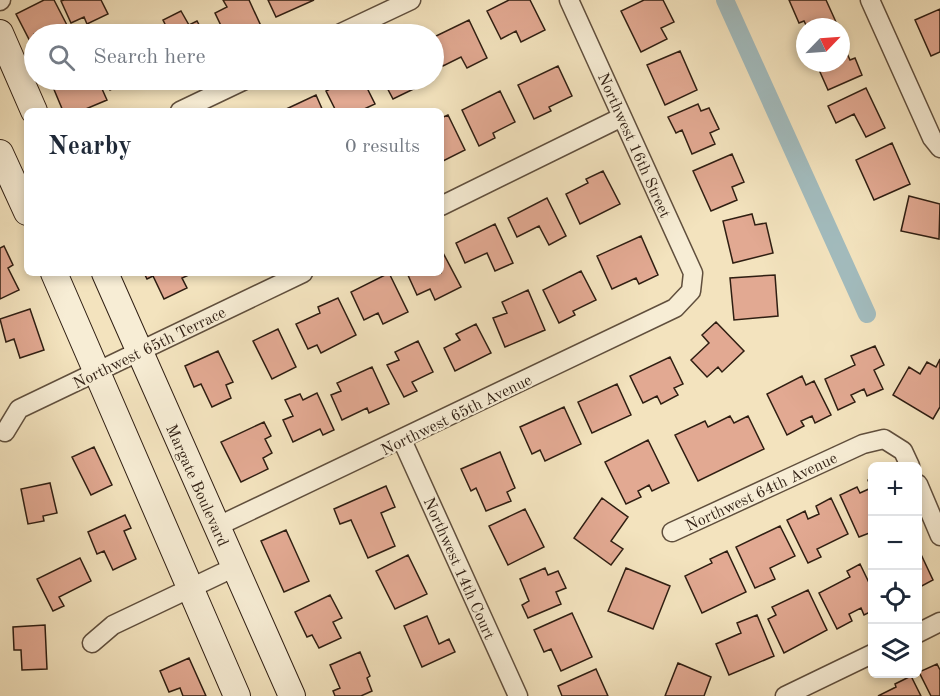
<!DOCTYPE html>
<meta charset="utf-8">
<style>
:root{--surface:#fff;--page:#f2f2f3;--text:#1f2937;--muted:#747a83;--line:#e0e1e3}
body{margin:0;font-family:"Old Standard TT",serif;background:var(--page);color:var(--text)}
.controls{position:absolute;right:18px;bottom:18px;display:grid;overflow:hidden;border-radius:9px;box-shadow:0 3px 9px #0003}
.controls button{width:54px;height:54px;display:grid;place-items:center;padding:0;border:0;border-bottom:2px solid var(--line);background:var(--surface);color:var(--text);font:30px sans-serif}
.compass{position:absolute;left:796px;top:18px;width:54px;height:54px;border-radius:50%;background:var(--surface);box-shadow:0 3px 9px #0003;rotate:65deg}
.list{margin:0;padding:0;list-style:none}
h2{display:flex;justify-content:space-between;align-items:center;height:78px;margin:0;padding:0 24px;font-size:26px}
h2 small{font-size:20px;font-weight:400;color:var(--muted)}
.icon{flex:none;width:33px;height:33px;fill:none;stroke:currentColor;stroke-width:2;stroke-linecap:round;stroke-linejoin:round}
.map{position:relative;flex:none;width:940px;height:696px;overflow:hidden}
.search{position:absolute;background:var(--surface);box-shadow:0 3px 9px #0003;left:24px;top:24px;width:420px;height:66px;display:flex;align-items:center;gap:15px;box-sizing:border-box;padding:0 21px;border-radius:33px;color:var(--muted);font-size:22px}
.panel{position:absolute;background:var(--surface);box-shadow:0 3px 9px #0003;left:24px;top:108px;width:420px;height:168px;border-radius:9px}
.map>svg:first-child{display:block}
.lines{fill:none;stroke-linecap:round;stroke-linejoin:round}
.canal{stroke:#a2bbbd;stroke-width:18}
.building{fill:#e2a992;stroke:#2f1e12;stroke-width:1.5}
.street-casing{stroke:#604f3d;stroke-width:21}
.secondary-casing{stroke:#2f1e12;stroke-width:28}
.street{stroke:#f7edd5;stroke-width:18}
.secondary{stroke:#f7edd5;stroke-width:26}
.labels{text-anchor:middle;stroke-width:4.5;stroke-linejoin:round;paint-order:stroke}
.street-label{font-size:16px;fill:#2f1e12;stroke:#f7edd5}
</style>
<div class="map">
<svg width="940" height="696" viewBox="0 0 940 696">
<rect width="100%" height="100%" fill="#f3e3be"/>
<filter id="stains"><feTurbulence type="fractalNoise" baseFrequency=".00333" numOctaves="4"/><feColorMatrix values="0 0 0 0 .2 0 0 0 0 .09 0 0 0 0 .02 0 0 0 .5 -.17"/></filter>
<radialGradient id="worn" r=".72"><stop offset=".6" stop-color="#630" stop-opacity="0"/><stop offset="1" stop-color="#630" stop-opacity=".3"/></radialGradient>
<g class="lines">
<path class="canal" d="M725,0L867,314"/>
</g>
<path class="building" d="M44,0H54L69,29L57,34H34L33,47L16,14Z
M64,0H101L108,14L87,24L84,17L71,23L61,1Z
M223,0H249L261,26L248,32L245,26L225,34L215,13L227,7Z
M268,0H314L276,17Z
M509,0H530L545,30L521,42L516,31L501,39L487,11Z
M644,0H663L674,22L661,28L667,39L641,52L621,11Z
M789,0H826L836,22L824,27H807L804,21L799,23Z
M940,9V52L931,56L915,20Z
M181,11L189,25L197,21L204,34H170L163,20Z
M469,20L487,58L467,68L461,57L443,66L434,47V37Z
M841,40L850,60L855,58L862,75L828,90L816,63H841Z
M680,51L697,90L665,105L647,65Z
M558,66L572,96L549,107L551,111L534,119L518,85Z
M50,80H98L107,100L81,111H63Z
M105,80H131L110,90Z
M348,80H363L375,104L360,111H336L326,91Z
M383,80H432L393,99Z
M866,88L885,128L866,137L854,114L836,123L828,106Z
M500,91L515,122L493,133L495,138L479,146L462,110Z
M316,95L323,111H282Z
M698,104L701,111L709,108L719,129L710,133L715,144L692,154L682,130L676,133L668,117Z
M448,115L465,150L441,162V118Z
M892,143L910,184L874,200L856,160Z
M732,154L744,182L732,187L737,200L711,211L693,171Z
M603,171L620,204L580,224L566,194L588,183L586,179Z
M909,196L940,204L939,239L901,231Z
M547,198L566,236L549,245L539,226L517,237L508,218Z
M752,214L755,225L766,223L773,253L733,263L723,221Z
M495,224L513,263L495,271L487,253L465,263L456,243Z
M641,236L658,275L639,284L636,278L612,289L597,256Z
M4,246L13,265L8,268L19,290L0,299V248Z
M441,249L461,287L435,300L430,289L417,295L407,273H441Z
M581,271L596,300L573,311L575,315L559,323L543,290Z
M144,273H191V274L182,278L187,288L164,299L153,276L147,279Z
M389,273L408,312L383,324L378,313L364,320L351,292Z
M775,275L778,316L734,320L730,278Z
M528,290L545,330L505,347L493,318L507,313L502,302Z
M338,298L356,335L321,353L317,345L308,349L296,324L320,313L318,307Z
M30,309L44,350L20,358L14,339L6,342L0,319Z
M716,322L744,351L722,372L718,367L707,377L691,360L709,343L702,335Z
M476,324L491,353L455,371L444,348L460,340L456,334Z
M278,329L296,367L272,379L253,341Z
M418,341L433,372L412,382L417,391L404,397L387,365L399,360L395,352Z
M875,346L884,365L874,370L883,389L867,396L864,389L851,395L855,402L838,410L825,379L855,365L851,356Z
M218,351L233,382L226,385L231,398L212,407L201,384L194,387L185,366Z
M670,357L683,384L674,388L678,395L661,404L657,396L643,403L630,376Z
M940,359V407L933,419L893,395L909,367L920,374L927,362L936,367Z
M372,367L389,404L369,413L367,408L342,420L331,395L341,391L337,383Z
M802,376L806,385L814,381L831,415L815,423L812,416L801,421L804,426L787,435L767,394Z
M617,384L631,415L592,433L578,402Z
M317,393L334,430L323,435L320,429L293,442L283,420L293,416L285,400L300,394L303,400Z
M564,407L581,444L545,461L540,450L532,454L520,427Z
M730,416L734,423L748,416L764,449L698,481L675,435L705,421L708,427Z
M264,422L271,436L265,439L272,453L263,458L268,469L241,482L221,442Z
M648,440L669,483L652,491L649,485L638,491L641,497L626,504L605,462Z
M94,447L112,485L91,495L72,457Z
M500,452L515,488L507,492L511,501L486,511L476,488L471,491L461,469Z
M872,478V532L859,537L840,495L857,487L860,493L871,488L868,480Z
M50,483L57,513L43,516L44,521L28,524L21,489Z
M386,486L395,507L381,513L395,546L368,558L351,520L340,524L334,509Z
M602,498L628,517L611,541L623,549L611,565L574,538Z
M831,498L848,534L817,549L821,557L808,563L787,520L805,511L808,519L819,514L816,506Z
M525,509L544,547L508,565L489,526Z
M125,515L131,528L124,531L136,559L113,570L104,551L97,554L88,532Z
M780,526L795,556L770,568L775,579L755,588L736,547Z
M286,530L309,581L284,592L261,541Z
M918,548L933,580L918,588Z
M727,551L746,592L702,613L685,576L712,563L710,559Z
M408,555L427,594L395,609L376,571Z
M80,558L91,581L59,597L64,606L53,611L37,579Z
M860,564L872,589V611L864,615L861,608L849,614L852,621L837,629L819,593L850,577L847,571Z
M545,568L548,575L558,571L566,588L556,592L561,604L528,618L522,605L529,601L520,579Z
M626,568L670,586L653,629L608,611Z
M808,590L827,630L784,653L768,619L776,615L772,607Z
M330,595L342,618L333,622L341,638L319,648L312,635L307,637L295,612Z
M572,613L592,657L561,671L551,649L544,652L534,630Z
M757,615L774,656L729,675L716,644L741,633L737,623Z
M427,616L439,644L449,639L455,652L422,667L404,626Z
M45,625L47,669L22,670L21,650H14L13,627Z
M360,652L370,676L367,678L372,691L361,696H335L333,691L340,688L330,665Z
M189,658L206,696H183L180,688L169,692L160,671Z
M678,663L711,677L704,696H665Z
M937,664L940,670V696H931L919,672Z
M596,669L608,696H562L558,686Z
M911,676L921,696H878L896,687L895,684Z"/>
<g class="lines">
<g class="street-casing">
<path id="street" d="M870,0L932,138L940,148
M0,1L1,0
M339,34L411,0
M180,111L245,80
M441,206L622,117
M5,432L19,409L303,273
M402,440L518,696
M918,484L940,536
M216,527L675,308L691,291L693,273L569,0
M672,532L863,444L884,439L903,451L910,466
M918,633L940,622
M92,643L113,625L235,567
M785,696L872,654"/>
</g>
<g class="secondary-casing">
<path id="secondary" d="M0,33L34,111
M0,153L27,212
M54,273L237,696
M105,273L292,696"/>
</g>
<use href="#street" class="street"/>
<use href="#secondary" class="secondary"/>
</g>
<g class="labels">
<g class="street-label">
<text transform="translate(635 145) rotate(66)" y="6">Northwest 16th Street</text>
<text transform="translate(149 347) rotate(-26)" y="6">Northwest 65th Terrace</text>
<text transform="translate(456 414) rotate(-26)" y="6">Northwest 65th Avenue</text>
<text transform="translate(198 485) rotate(66)" y="6">Margate Boulevard</text>
<text transform="translate(761 491) rotate(-25)" y="6">Northwest 64th Avenue</text>
<text transform="translate(460 568) rotate(66)" y="6">Northwest 14th Court</text>
</g>
</g>
<rect width="100%" height="100%" filter="url(#stains)"/>
<rect width="100%" height="100%" fill="url(#worn)"/>
</svg>
<div class="controls">
<button>+</button>
<button>−</button>
<button><svg class="icon" aria-label="locate" viewBox="0 0 24 24"><circle cx="12" cy="12" r="6"/><path d="M12 2v4M12 18v4M2 12h4M18 12h4"/></svg></button>
<button><svg class="icon" aria-label="layers" viewBox="0 0 24 24"><path d="M12 4l9 5-9 5-9-5zM3 14l9 5 9-5"/></svg></button>
</div>
<svg class="compass" viewBox="-18 -18 36 36"><path d="M0-13l5 13h-10z" fill="#e53935"/><path d="M0 13l5-13h-10z" fill="#747a83"/></svg>
<div class="search"><svg class="icon" aria-label="search" viewBox="0 0 24 24"><circle cx="10" cy="10" r="6"/><path d="M15 15l6 6"/></svg>Search here</div>
<section class="panel">
<h2>Nearby<small>0 results</small></h2>
<ul class="list">
</ul>
</section>
</div>
